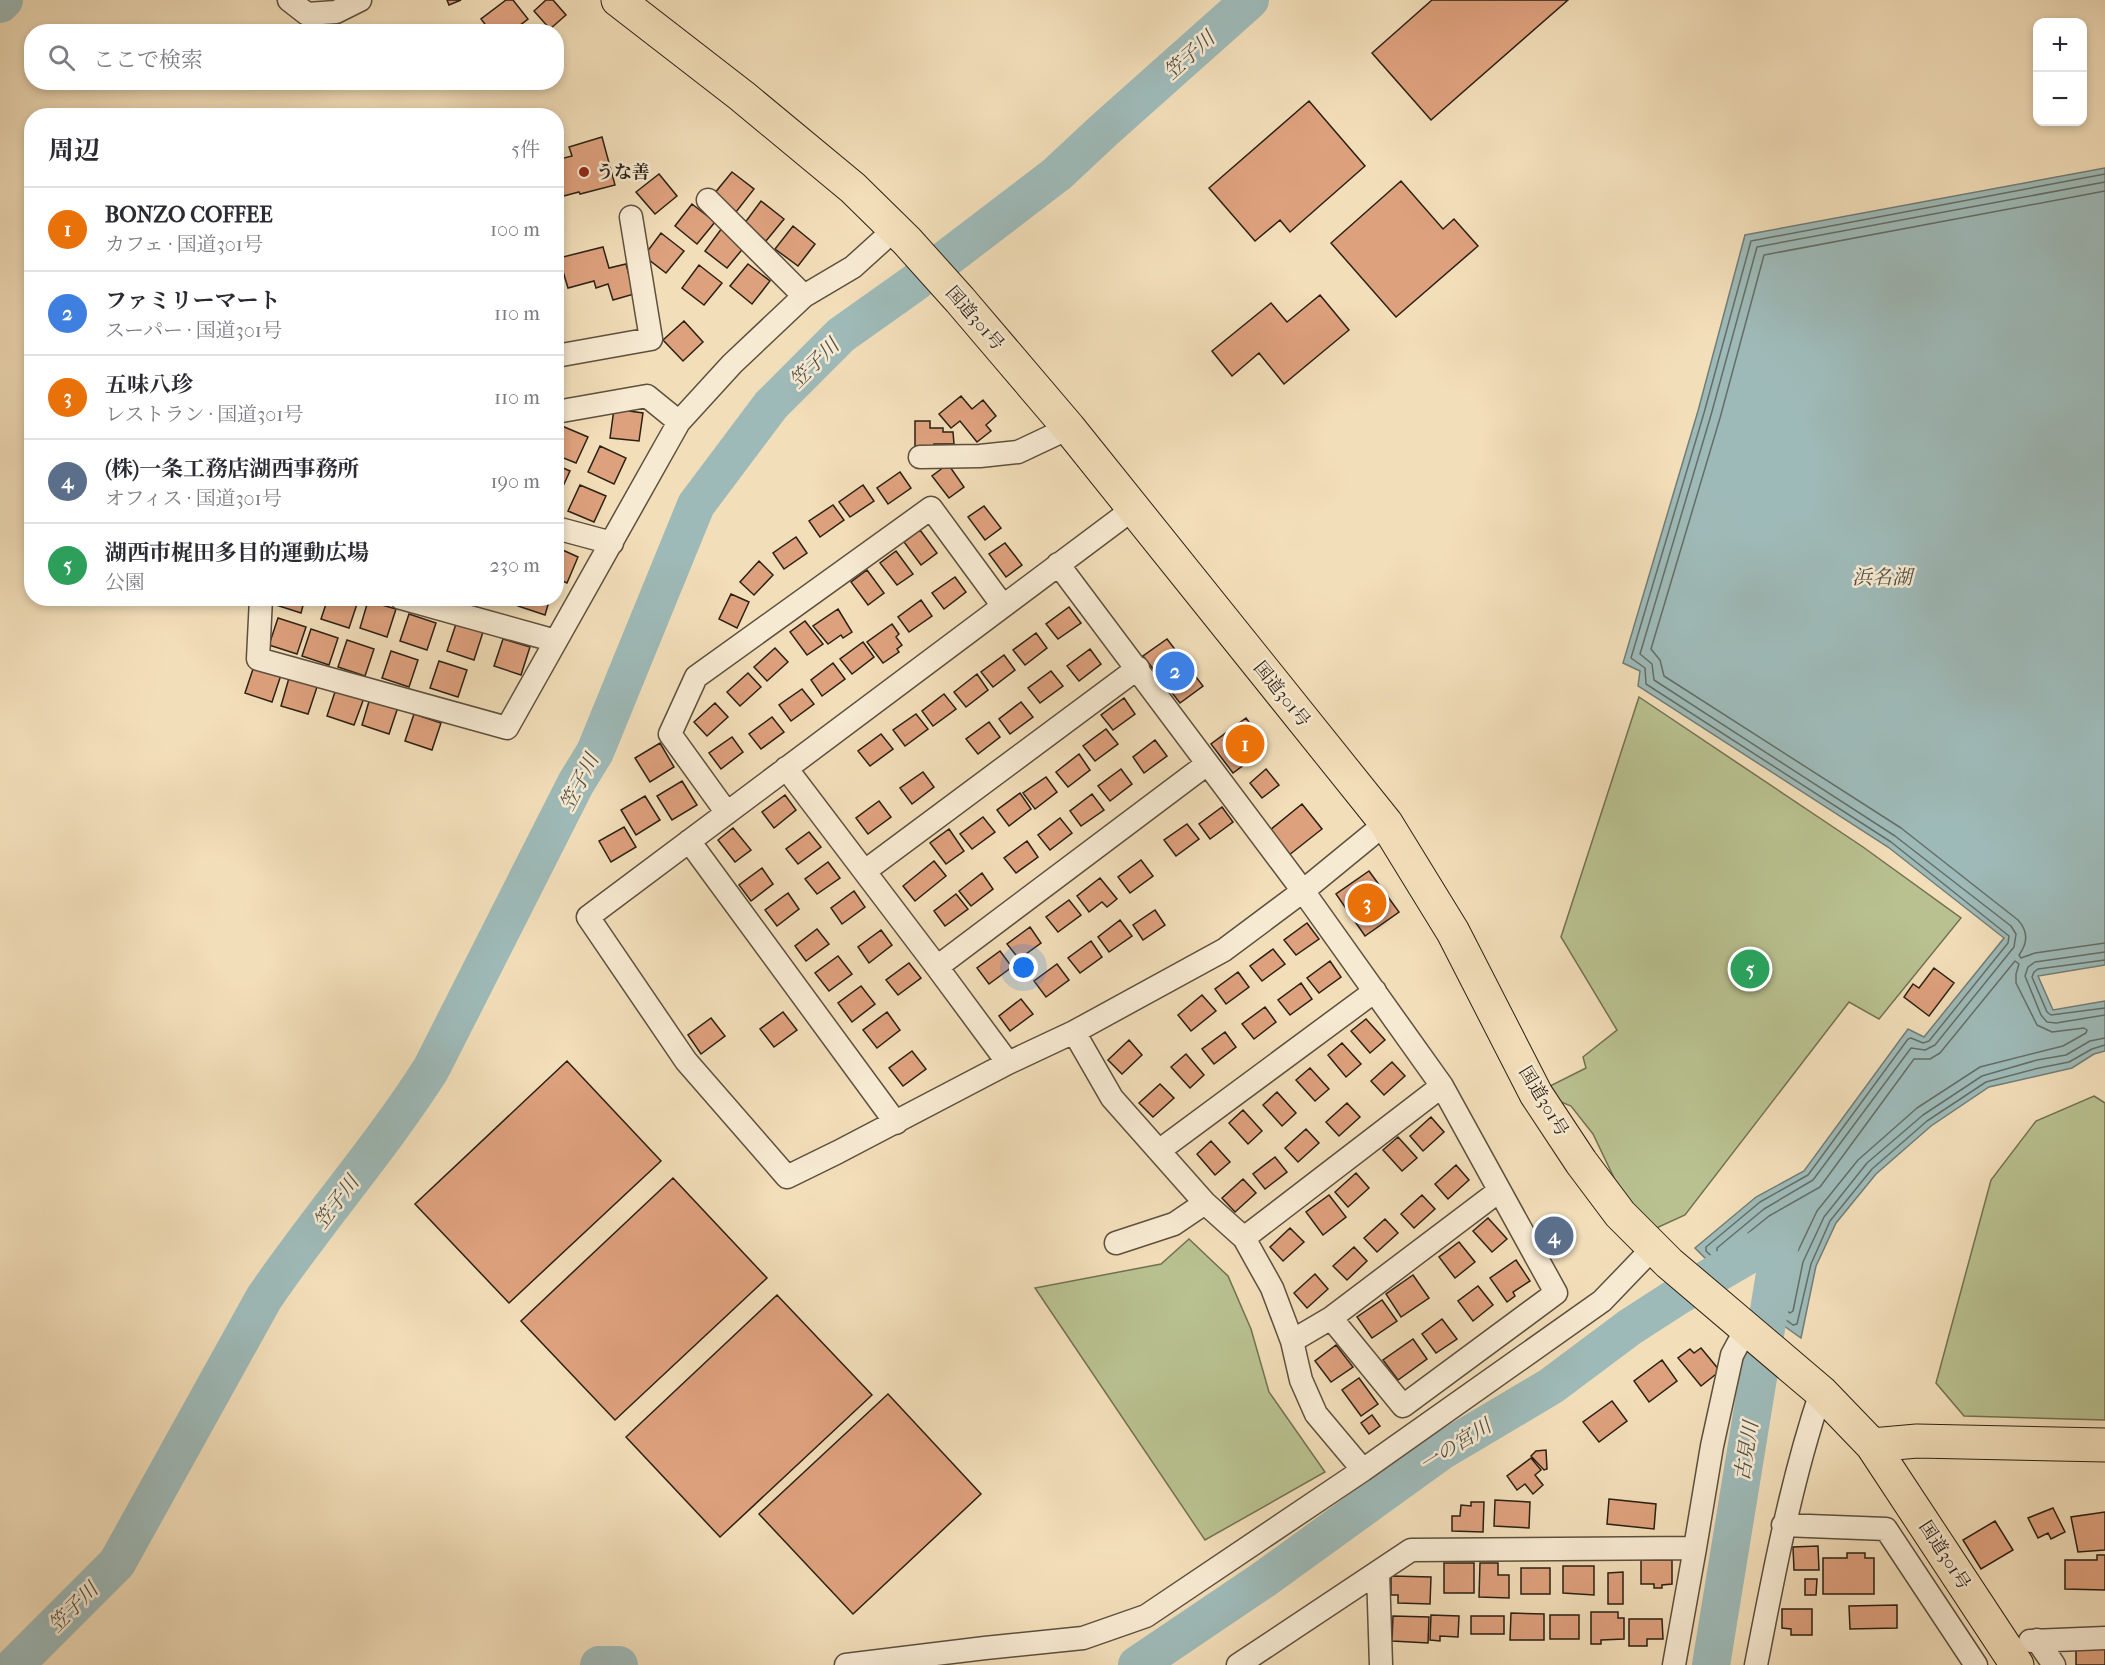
<!DOCTYPE html>
<html lang="ja">
<meta charset="utf-8">
<style>
:root{--surface:#fff;--page:#f7f7f7;--text:#2b2b33;--muted:#7c7c81;--line:#e1e1e2;--accent:#8f2418}
body{margin:0;font-family:"IM FELL French Canon","Noto Serif JP",serif;background:var(--page);color:var(--text)}
.controls{position:absolute;right:18px;top:18px;display:grid;overflow:hidden;border-radius:12px;box-shadow:0 3px 9px #0003}
.controls button{width:54px;height:54px;display:grid;place-items:center;padding:0;border:0;border-bottom:2px solid var(--line);background:var(--surface);color:var(--text);font:30px sans-serif}
.you{position:absolute;left:1024px;top:968px;width:21px;height:21px;margin:-15px;border:4px solid #fff;border-radius:50%;background:#1a73e8;box-shadow:0 0 0 9px #1a73e833}
.badge{display:grid;place-items:center;width:39px;height:39px;border-radius:50%;background:var(--accent);color:#fff;font-size:20px;font-weight:700}
.pin{position:absolute;translate:-50% -50%;border:3px solid #fff;box-shadow:0 2px 6px #0006}
.list{margin:0;padding:0;list-style:none}
h2{display:flex;justify-content:space-between;align-items:center;height:78px;margin:0;padding:0 24px;font-size:26px}
h2 small{font-size:20px;font-weight:400;color:var(--muted)}
.list li{display:grid;grid-template-columns:39px 1fr auto;gap:18px;align-items:center;box-sizing:border-box;height:84px;padding:0 24px;border-top:2px solid var(--line)}
.list b{display:block;font-size:22px;white-space:nowrap}
.list p{margin:0;font-size:20px;white-space:nowrap;color:var(--muted)}
.list em{font-size:20px;font-style:normal;color:var(--muted)}
.icon{flex:none;width:33px;height:33px;fill:none;stroke:currentColor;stroke-width:2;stroke-linecap:round;stroke-linejoin:round}
.map{position:relative;flex:none;width:2105px;height:1665px;overflow:hidden}
.search{position:absolute;background:var(--surface);box-shadow:0 3px 9px #0003;left:24px;top:24px;width:540px;height:66px;display:flex;align-items:center;gap:15px;box-sizing:border-box;padding:0 21px;border-radius:24px;color:var(--muted);font-size:22px}
.panel{position:absolute;background:var(--surface);box-shadow:0 3px 9px #0003;left:24px;top:108px;width:540px;height:498px;border-radius:24px}
.map>svg:first-child{display:block}
.green{fill:#b9c190;stroke:#727152;stroke-width:1.5}
.water{fill:#9ebab8;stroke:#707d77;stroke-width:1.5}
.lines{fill:none;stroke-linecap:round;stroke-linejoin:round}
.shore{stroke:#646e66;stroke-width:1.5}
.river{stroke:#9ebab8;stroke-width:38}
.building{fill:#dea17d;stroke:#2b2115;stroke-width:1.5}
.minor-casing{stroke:#5d503e;stroke-width:25}
.highway-casing{stroke:#2b2115;stroke-width:35}
.minor{stroke:#f7ead2;stroke-width:22}
.highway{stroke:#f2deb9;stroke-width:33}
.poi-dot{fill:#8f2418;stroke:#f7ead2;stroke-width:2}
.labels{text-anchor:middle;stroke-width:5;stroke-linejoin:round;paint-order:stroke}
.poi-label{font-size:18px;font-weight:bold;fill:#2b2115;stroke:#f7ead2;text-anchor:start}
.street-label{font-size:18px;fill:#2b2115;stroke:#f7ead2}
.water-label{font-size:20px;font-style:italic;fill:#4e4f46;stroke:#f7ead2}
</style>
<div class="map">
<svg width="2105" height="1665" viewBox="0 0 2105 1665">
<rect width="100%" height="100%" fill="#f2deb9"/>
<filter id="stains"><feTurbulence type="fractalNoise" baseFrequency=".00333" numOctaves="4"/><feColorMatrix values="0 0 0 0 .2 0 0 0 0 .09 0 0 0 0 .02 0 0 0 .5 -.17"/></filter>
<radialGradient id="worn" r=".72"><stop offset=".6" stop-color="#630" stop-opacity="0"/><stop offset="1" stop-color="#630" stop-opacity=".3"/></radialGradient>
<path class="green" d="M1639,697L1863,847L1961,918L1879,1019L1849,1002L1685,1215L1652,1230L1617,1184L1593,1134L1571,1106L1554,1099L1546,1088L1586,1068L1583,1057L1617,1030L1561,937Z
M2094,1096L2105,1103V1420L1964,1416L1936,1383L1991,1180L2036,1121Z
M1189,1239L1228,1276L1251,1329L1269,1392L1325,1472L1205,1540L1035,1288L1161,1264Z"/>
<path class="water" d="M2105,168V965L2038,976L2053,1010L2105,1001V1051L2094,1054L2072,1068L1989,1087L1931,1126L1876,1174L1836,1223L1816,1266L1801,1338L1770,1316C1775,1294 1785,1275 1769,1256L1723,1276L1695,1248L1756,1197L1804,1171L1908,1029L1924,1037L2004,938L1888,847L1638,686L1640,671L1623,663L1698,411L1745,235Z"/>
<g class="lines">
<path class="shore" d="M2105,174L1751,241L1704,413L1631,658L1645,668L1646,684L1891,842L2009,936L2008,943L1929,1041L1923,1043L1911,1038L1908,1039L1808,1175L1760,1202L1706,1247V1251L1724,1268L1766,1251L1773,1252C1795,1277 1775,1289 1778,1314L1793,1325L1797,1324L1811,1264L1830,1221L1872,1169L1927,1121L1986,1082L2039,1068L2069,1062L2092,1049L2105,1045
M2105,182L1757,247L1711,415L1640,654L1652,664L1654,680L1895,836L2011,926L2016,934L2014,947L1935,1045L1925,1050L1911,1048L1813,1180L1764,1209L1717,1248V1251L1726,1259C1744,1252 1767,1233 1783,1252C1791,1261 1792,1271 1791,1283C1790,1292 1785,1302 1787,1311L1790,1313L1793,1311L1803,1262L1824,1217L1867,1163L1923,1115L1982,1076L2037,1060L2066,1055L2090,1041L2105,1038
M2105,191L1764,255L1720,418L1651,649L1660,660L1664,676L1901,828L2018,920C2028,931 2028,943 2019,955L2021,958L2035,953L2105,943
M2105,952L2035,962L2028,967L2025,976L2041,1015L2047,1022L2056,1023L2105,1015
M2105,960L2038,969L2034,972L2032,977L2047,1012L2051,1015L2105,1008
M2015,961L2019,964L2016,974V983L2037,1025L2052,1032L2084,1028L2087,1030L2086,1033L2063,1046L1980,1067L1917,1108L1858,1160L1817,1211L1798,1251H1794C1786,1242 1778,1232 1764,1234C1758,1235 1754,1238 1748,1237V1233L1769,1216L1820,1187L1914,1059H1930L1940,1053Z"/>
<path class="river" d="M0,4L4,0
M15,1665L117,1563L264,1298C317,1220 380,1149 431,1069L576,783L595,752L696,505L771,405L841,335L913,284L1057,174L1103,131L1250,0
M599,1665H619
M1137,1665L1263,1580L1440,1452L1551,1386L1630,1327L1678,1296L1764,1246
M1711,1665L1781,1237"/>
</g>
<path class="building" d="M447,0H461L449,5Z
M506,0H513L528,19L511,32H491L481,19Z
M546,0H553L566,15L550,29L534,11Z
M1432,0H1568L1431,120L1372,53Z
M1309,101L1365,166L1290,232L1280,220L1255,241L1209,188Z
M602,137L615,185L580,194L579,192L556,198V160L572,156L569,147Z
M732,172L754,189L736,212L714,194Z
M659,174L677,196L655,214L636,192Z
M1401,181L1443,229L1454,219L1478,246L1396,317L1331,243Z
M761,201L784,219L766,241L744,224Z
M692,204L715,222L697,244L675,226Z
M793,226L815,244L798,266L775,249Z
M722,228L745,246L727,268L705,251Z
M661,233L684,251L666,273L644,256Z
M603,247L609,268L626,264L634,294L613,300L608,284L596,288L594,281L568,288L559,258Z
M748,264L770,281L752,304L730,286Z
M699,265L722,283L704,305L682,288Z
M1320,295L1349,330L1284,384L1259,353L1232,376L1212,351L1271,303L1287,322Z
M684,321L703,342L683,361L663,340Z
M961,396L972,409L983,400L996,416L986,425L991,431L977,442L960,421L951,428L939,414Z
M614,409L643,413L639,441L610,438Z
M915,421H930V428H943V432H953L954,444H934V450H915Z
M562,426L588,437L576,463L556,455V438Z
M600,446L626,458L614,484L588,472Z
M948,464L964,487L949,498L932,476Z
M556,465L570,471L558,497H556Z
M900,472L911,488L888,504L877,488Z
M580,485L606,496L594,522L568,511Z
M863,485L874,501L850,517L839,502Z
M833,505L844,520L820,537L809,521Z
M984,506L1001,528L985,540L968,517Z
M920,530L937,553L921,565L904,542Z
M796,537L807,553L784,569L773,553Z
M1005,543L1022,565L1006,577L989,554Z
M556,547L578,557L567,583L556,578Z
M896,551L913,574L897,585L880,563Z
M759,561L773,575L754,595L740,582Z
M867,570L884,593L868,605L851,582Z
M955,577L966,592L944,609L932,593Z
M731,594L749,602L737,628L719,619Z
M275,598H305L301,613L273,604Z
M328,598H350L358,601L349,628L321,619Z
M520,598H550L545,615L518,606Z
M921,600L932,616L909,632L898,617Z
M368,601L396,609L387,637L360,628Z
M1069,607L1081,623L1058,639L1046,624Z
M838,609L852,632L843,638L841,635L828,644L813,626Z
M409,614L436,623L427,650L400,641Z
M278,618L306,627L297,654L269,645Z
M805,621L823,644L807,655L790,632Z
M456,624L483,632L474,660L447,651Z
M892,624L899,634L896,637L902,645L897,649L899,652L883,663L867,642Z
M311,629L338,638L329,665L302,656Z
M1036,633L1047,648L1025,665L1013,650Z
M503,639L530,647L521,675L494,666Z
M1167,639L1203,686L1180,703L1143,656Z
M347,640L374,649L365,676L338,667Z
M863,642L874,657L852,674L840,659Z
M775,648L788,662L767,681L754,667Z
M1090,649L1101,664L1079,681L1067,666Z
M391,651L418,660L409,687L382,678Z
M1004,655L1015,670L993,687L981,672Z
M439,661L467,670L458,697L430,688Z
M833,663L845,679L822,696L811,680Z
M254,666L281,675L272,702L245,693Z
M1051,671L1063,686L1040,703L1028,688Z
M748,673L761,687L740,706L727,692Z
M977,674L988,690L966,707L954,692Z
M289,678L317,687L308,714L281,706Z
M336,689L364,698L354,725L327,716Z
M802,689L814,704L791,721L779,705Z
M944,694L956,709L933,726L922,711Z
M370,698L398,707L389,734L362,725Z
M1124,698L1135,714L1113,730L1101,715Z
M1021,702L1033,717L1010,734L999,719Z
M715,703L728,717L707,736L694,722Z
M414,714L441,723L432,750L405,741Z
M916,714L928,729L905,746L893,730Z
M772,717L784,732L761,749L749,734Z
M1246,718L1257,733L1241,745L1252,759L1233,773L1211,744Z
M989,722L1000,737L978,754L966,739Z
M1106,729L1118,744L1095,761L1083,746Z
M881,734L893,749L870,766L858,751Z
M732,737L743,752L721,769L709,753Z
M1155,740L1167,756L1144,773L1133,757Z
M660,743L674,767L650,782L635,758Z
M1079,754L1090,770L1068,787L1056,772Z
M1121,769L1132,784L1110,801L1098,786Z
M1266,769L1279,785L1262,798L1250,783Z
M923,772L934,787L912,804L900,788Z
M1046,777L1057,792L1035,809L1023,793Z
M682,781L697,805L672,820L657,796Z
M1020,793L1031,809L1009,826L997,810Z
M1092,794L1104,810L1081,826L1070,811Z
M785,795L796,810L774,828L762,812Z
M645,796L660,820L636,835L621,810Z
M879,801L891,817L868,834L856,818Z
M1302,804L1322,829L1284,859L1265,834Z
M1222,807L1233,822L1210,839L1199,824Z
M983,817L995,832L972,849L960,834Z
M1060,818L1072,833L1050,850L1038,835Z
M1187,824L1199,839L1176,856L1164,840Z
M624,827L636,847L611,862L599,841Z
M733,828L751,850L735,862L718,840Z
M949,829L964,851L946,864L930,843Z
M809,832L821,847L798,864L786,849Z
M1027,841L1038,857L1016,873L1004,858Z
M1141,860L1153,876L1130,893L1118,877Z
M934,861L946,876L915,901L903,886Z
M828,862L840,878L817,894L805,879Z
M762,868L773,884L751,901L739,885Z
M1369,871L1399,912L1365,936L1336,894Z
M982,873L993,889L971,906L959,891Z
M1100,878L1117,899L1107,907L1102,902L1089,912L1077,896Z
M854,891L865,907L842,924L831,908Z
M788,893L799,909L777,926L765,910Z
M956,894L968,909L945,926L934,911Z
M1069,900L1081,915L1058,932L1046,917Z
M1155,910L1165,925L1143,940L1133,925Z
M1120,920L1132,936L1109,952L1098,937Z
M1307,923L1319,939L1296,955L1284,940Z
M1030,927L1041,943L1019,959L1007,944Z
M817,929L829,944L806,961L795,946Z
M881,930L892,945L869,963L858,947Z
M1091,941L1102,957L1080,973L1068,958Z
M1273,949L1285,964L1262,981L1250,966Z
M1000,951L1012,967L989,984L977,968Z
M838,956L852,974L829,991L815,973Z
M1330,961L1341,977L1319,993L1307,978Z
M909,963L921,978L898,995L886,980Z
M1057,964L1069,980L1046,997L1034,981Z
M1934,968L1954,983L1929,1016L1904,997L1913,984L1919,988Z
M1238,972L1249,987L1226,1004L1215,989Z
M1301,983L1312,999L1290,1015L1278,1000Z
M861,986L875,1004L852,1022L838,1003Z
M1202,995L1216,1011L1191,1031L1178,1015Z
M1021,999L1033,1014L1010,1031L999,1016Z
M1265,1007L1276,1022L1254,1039L1242,1024Z
M783,1012L797,1030L774,1047L760,1029Z
M887,1012L900,1030L877,1048L863,1030Z
M711,1018L725,1036L701,1054L688,1035Z
M1366,1019L1385,1040L1370,1053L1351,1031Z
M1225,1032L1236,1047L1214,1064L1202,1049Z
M1129,1040L1142,1055L1122,1074L1108,1060Z
M1342,1043L1361,1064L1346,1077L1328,1055Z
M912,1051L926,1069L903,1086L889,1068Z
M1186,1054L1204,1075L1190,1088L1171,1067Z
M567,1061L661,1161L509,1303L415,1204Z
M1392,1062L1405,1076L1384,1095L1371,1081Z
M1310,1068L1329,1089L1315,1101L1296,1080Z
M1160,1084L1174,1098L1153,1117L1139,1103Z
M1277,1092L1296,1113L1282,1126L1263,1105Z
M1347,1103L1360,1117L1339,1136L1326,1122Z
M1243,1110L1262,1131L1248,1144L1229,1123Z
M1431,1117L1444,1132L1423,1151L1410,1136Z
M1306,1129L1319,1143L1298,1162L1285,1148Z
M1398,1137L1417,1158L1402,1171L1383,1150Z
M1211,1141L1230,1162L1215,1175L1197,1154Z
M1275,1157L1287,1172L1265,1189L1253,1174Z
M1456,1165L1469,1180L1448,1199L1435,1184Z
M1356,1173L1369,1188L1348,1207L1335,1192Z
M673,1178L767,1278L615,1420L521,1321Z
M1243,1179L1256,1193L1235,1212L1222,1198Z
M1329,1195L1346,1217L1323,1235L1306,1212Z
M1422,1195L1435,1209L1414,1228L1401,1214Z
M1488,1218L1507,1239L1492,1252L1473,1231Z
M1385,1219L1398,1233L1377,1252L1364,1238Z
M1554,1221L1568,1243L1555,1251L1541,1229Z
M1290,1228L1304,1242L1283,1261L1270,1247Z
M1459,1242L1475,1262L1455,1278L1439,1257Z
M1354,1247L1367,1261L1347,1280L1333,1266Z
M1516,1260L1530,1281L1513,1292L1515,1296L1507,1302L1490,1278Z
M1315,1274L1328,1289L1307,1308L1294,1293Z
M1413,1275L1429,1298L1401,1317L1386,1294Z
M1478,1286L1493,1305L1473,1321L1458,1301Z
M777,1295L872,1395L720,1537L626,1437Z
M1382,1300L1397,1321L1372,1338L1357,1317Z
M1442,1319L1457,1339L1436,1353L1422,1334Z
M1413,1339L1427,1359L1398,1380L1383,1360Z
M1336,1345L1353,1367L1331,1382L1315,1361Z
M1701,1348L1720,1371L1701,1386L1678,1358L1690,1349L1694,1353Z
M1662,1360L1677,1381L1649,1402L1634,1381Z
M1359,1378L1378,1404L1361,1416L1342,1390Z
M888,1394L981,1494L853,1614L759,1514Z
M1612,1401L1627,1421L1599,1442L1583,1422Z
M1372,1415L1380,1426L1369,1434L1361,1423Z
M1546,1450L1547,1469L1544,1470L1531,1456L1536,1451Z
M1531,1458L1541,1470L1535,1475L1543,1485L1533,1494L1525,1484L1517,1490L1507,1476Z
M1609,1499L1656,1504L1654,1529L1607,1524Z
M1495,1500L1530,1502L1529,1528L1494,1526Z
M1471,1502H1484L1483,1532L1452,1531V1516H1460L1461,1505L1471,1506Z
M2053,1508L2065,1532L2051,1539L2048,1533L2038,1538L2028,1518Z
M2105,1512V1550L2078,1552L2071,1517Z
M1995,1521L2013,1550L1981,1569L1963,1540Z
M1818,1546L1819,1570H1794L1793,1547Z
M1847,1553H1865V1558H1874V1594H1823V1558H1847Z
M2097,1555H2105V1590L2065,1589V1560H2097Z
M1641,1560H1672V1584L1662,1585V1588H1654V1584H1641Z
M1444,1563H1474V1593H1444Z
M1480,1563H1498V1575H1509V1598L1479,1597Z
M1563,1566H1594V1595L1563,1593Z
M1521,1568H1550V1594H1521Z
M1623,1572V1604H1608V1573Z
M1391,1576L1431,1577L1430,1604L1398,1603V1595H1391Z
M1805,1579H1817L1816,1595H1805Z
M1897,1605V1628L1850,1629L1849,1606Z
M1782,1609H1812V1635H1791V1629L1782,1628Z
M1591,1612H1618V1618H1624V1639L1601,1640V1644H1591Z
M1511,1613L1544,1614V1640H1510Z
M1431,1615L1459,1616L1458,1637L1440,1636V1641L1430,1640Z
M1550,1615H1579V1639H1550Z
M1393,1616L1429,1617L1428,1643L1392,1641Z
M1471,1616H1504V1634H1471Z
M1629,1619H1662L1663,1639H1647V1646H1629Z
M2076,1649H2105V1665H2076Z"/>
<g class="lines">
<g class="minor-casing">
<path id="minor" d="M289,0L307,14L336,12L360,0
M708,200L804,296
M556,356L651,339L631,217
M556,412L647,396L679,422
M920,457L980,456L1018,452L1069,428
M1133,509L588,917L686,1061L787,1177L838,1152L1008,1063L1074,1032L1224,950L1303,891L1386,823
M556,528L612,543
M1058,564L1303,891L1442,1086L1556,1293L1403,1406L1331,1318
M261,598L258,659L507,728L679,422L732,364L804,296L853,267L895,229
M401,598L556,641
M786,768L937,967L1008,1063
M727,813L670,734L696,677L931,508L1003,606
M689,841L896,1123
M865,871L1138,668
M937,967L1207,764
M1160,1150L1375,991
M1244,1238L1442,1086
M1116,1243L1174,1224L1205,1203
M1292,1341L1331,1318L1499,1191
M1363,1470L1602,1301L1653,1248
M1783,1525L1886,1529L1976,1665
M1695,1548L1712,1446L1732,1355L1746,1329
M1378,1572L1381,1665
M2037,1640L2054,1665
M2030,1641L2105,1638
M846,1665L985,1648L1083,1638L1146,1616L1363,1470L1316,1414L1301,1380L1292,1341L1272,1288L1244,1238L1205,1203L1112,1098L1074,1032
M1238,1665L1411,1550L1695,1548L1674,1665
M1756,1665C1774,1573 1791,1481 1821,1392"/>
</g>
<g class="highway-casing">
<path id="highway" d="M618,0L742,96L853,188L907,241L960,300L1069,428L1386,823L1453,932L1536,1094L1581,1162L1620,1214L1669,1263L1821,1392L1872,1445L2017,1665
M1872,1445L1917,1441L2105,1445"/>
</g>
<use href="#minor" class="minor"/>
<use href="#highway" class="highway"/>
</g>
<circle class="poi-dot" cx="584" cy="172" r="6"/>
<g class="labels">
<g class="poi-label">
<text x="596" y="178">うな善</text>
</g>
<g class="street-label">
<text transform="translate(975 318) rotate(49)" y="6">国道301号</text>
<text transform="translate(1282 694) rotate(51)" y="6">国道301号</text>
<text transform="translate(1544 1101) rotate(59)" y="6">国道301号</text>
<text transform="translate(1945 1555) rotate(57)" y="6">国道301号</text>
</g>
<g class="water-label">
<text transform="translate(1189 55) rotate(-42)" y="7">笠子川</text>
<text transform="translate(814 363) rotate(-45)" y="7">笠子川</text>
<text x="1882" y="584">浜名湖</text>
<text transform="translate(579 782) rotate(-63)" y="7">笠子川</text>
<text transform="translate(336 1202) rotate(-53)" y="7">笠子川</text>
<text transform="translate(1455 1445) rotate(-32)" y="7">一の宮川</text>
<text transform="translate(1746 1451) rotate(-81)" y="7">古見川</text>
<text transform="translate(73 1607) rotate(-45)" y="7">笠子川</text>
</g>
</g>
<rect width="100%" height="100%" filter="url(#stains)"/>
<rect width="100%" height="100%" fill="url(#worn)"/>
</svg>
<div class="controls">
<button>+</button>
<button>−</button>
</div>
<div class="you"></div>
<div class="pin badge" style="left:1245px;top:744px;background:#e8710a">1</div>
<div class="pin badge" style="left:1175px;top:671px;background:#3f7fe0">2</div>
<div class="pin badge" style="left:1367px;top:903px;background:#e8710a">3</div>
<div class="pin badge" style="left:1554px;top:1236px;background:#5c6f8a">4</div>
<div class="pin badge" style="left:1750px;top:969px;background:#2e9e5b">5</div>
<div class="search"><svg class="icon" aria-label="search" viewBox="0 0 24 24"><circle cx="10" cy="10" r="6"/><path d="M15 15l6 6"/></svg>ここで検索</div>
<section class="panel">
<h2>周辺<small>5件</small></h2>
<ul class="list">
<li><span class="badge" style="background:#e8710a">1</span><div><b>BONZO COFFEE</b><p>カフェ · 国道301号</p></div><em>100 m</em></li>
<li><span class="badge" style="background:#3f7fe0">2</span><div><b>ファミリーマート</b><p>スーパー · 国道301号</p></div><em>110 m</em></li>
<li><span class="badge" style="background:#e8710a">3</span><div><b>五味八珍</b><p>レストラン · 国道301号</p></div><em>110 m</em></li>
<li><span class="badge" style="background:#5c6f8a">4</span><div><b>(株)一条工務店湖西事務所</b><p>オフィス · 国道301号</p></div><em>190 m</em></li>
<li><span class="badge" style="background:#2e9e5b">5</span><div><b>湖西市梶田多目的運動広場</b><p>公園</p></div><em>230 m</em></li>
</ul>
</section>
</div>
